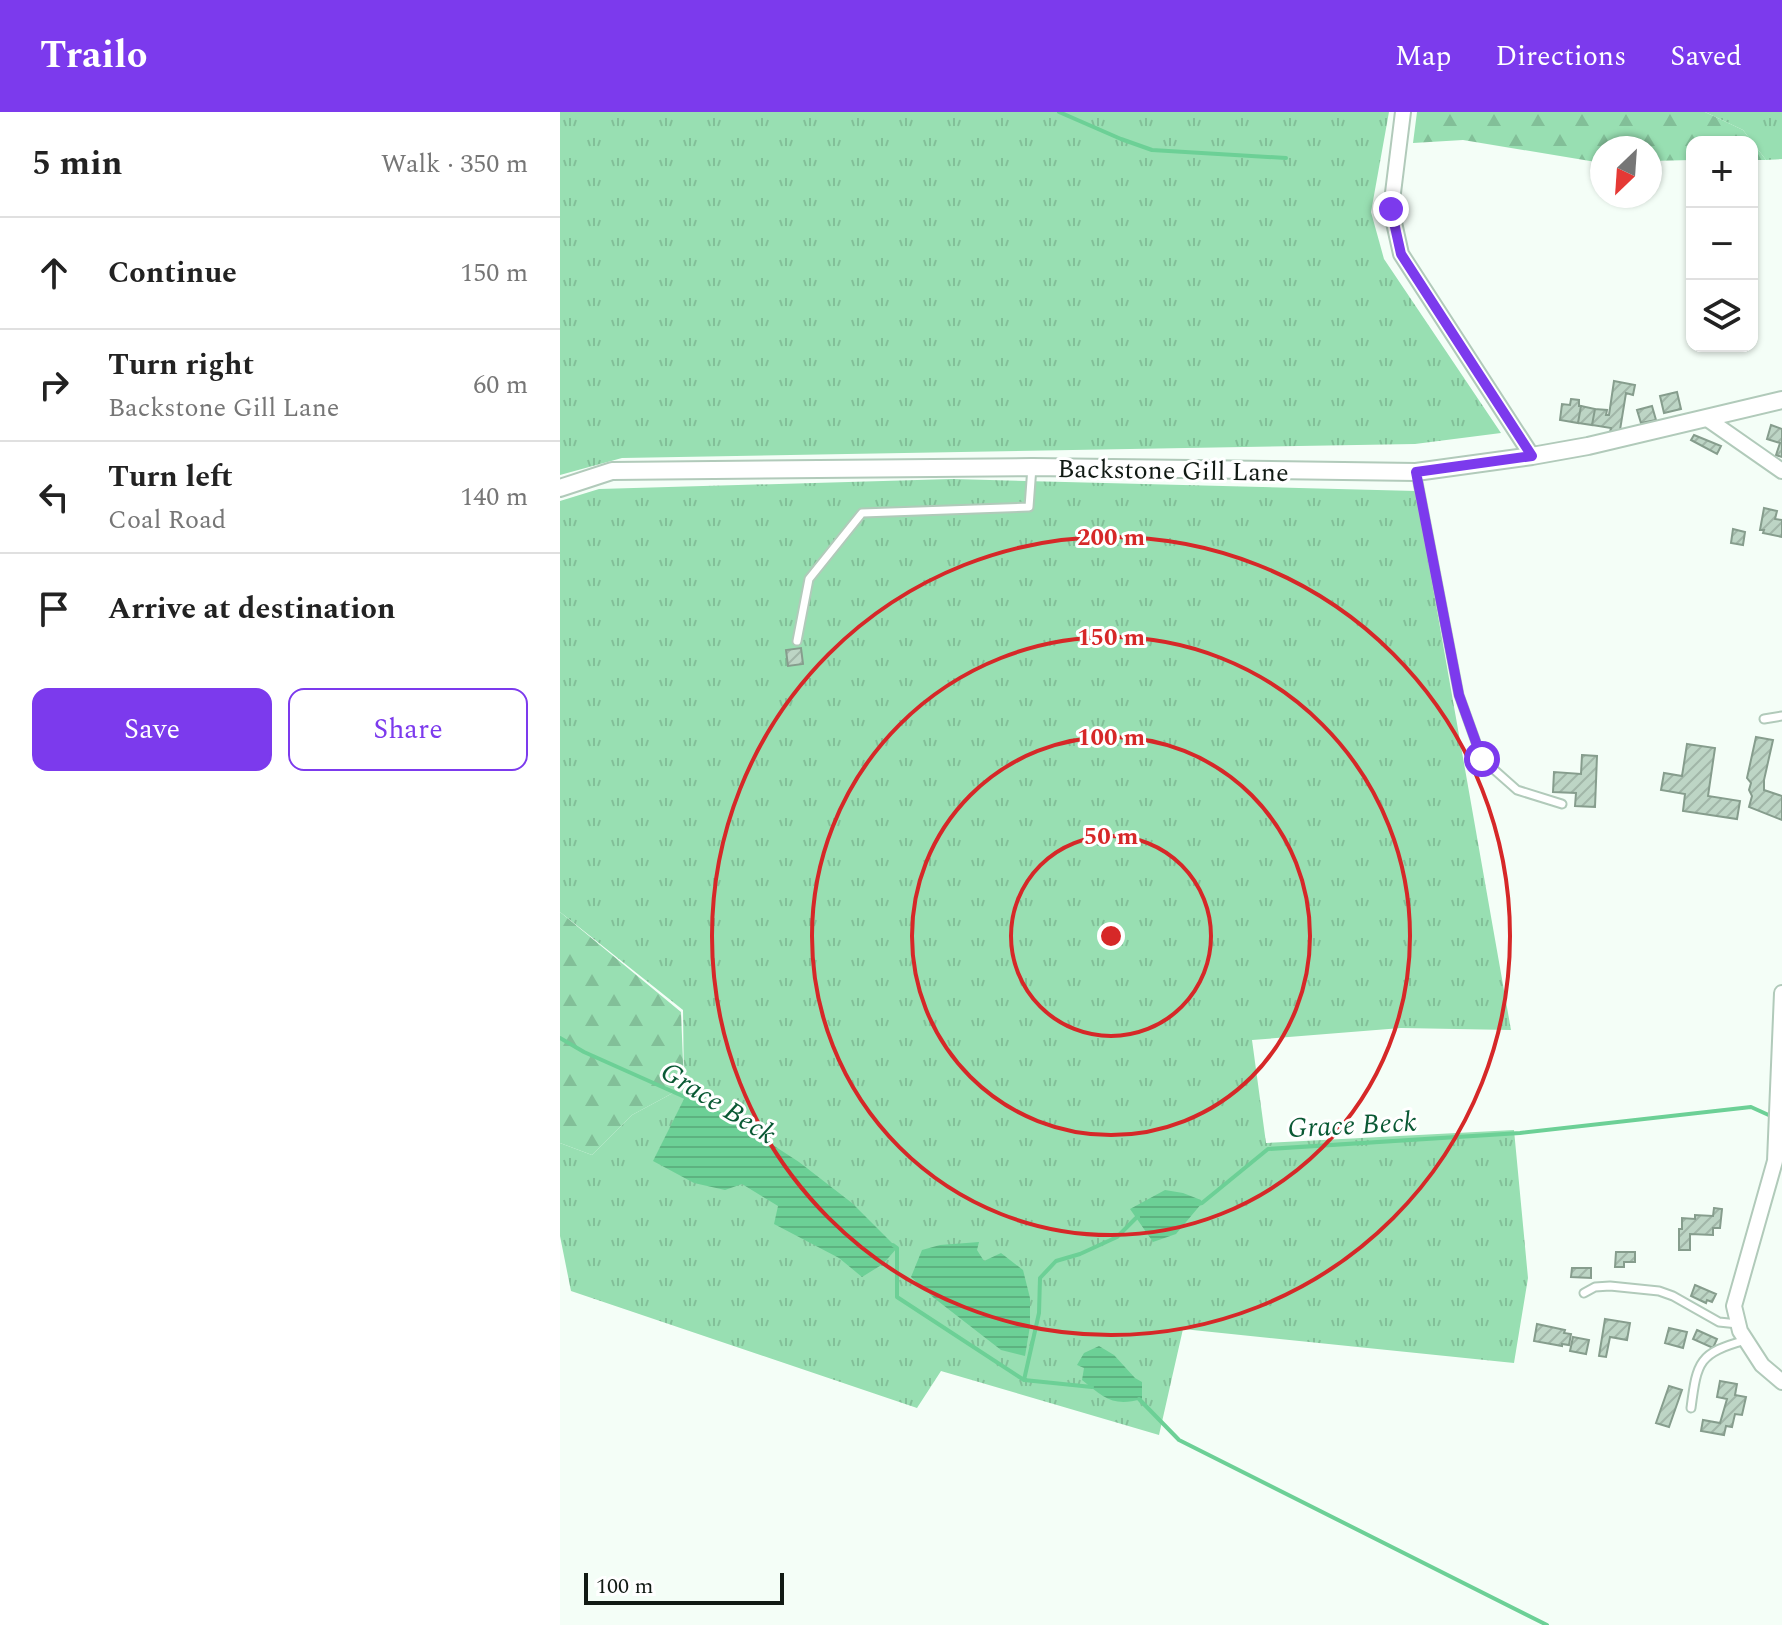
<!DOCTYPE html>
<meta charset="utf-8">
<style>
:root{--surface:#fff;--page:#f6f6f6;--text:#222;--muted:#767676;--line:#e0e0e0;--accent:#7c3aed}
body{margin:0;font-family:Spectral,serif;background:var(--page);color:var(--text)}
.controls{position:absolute;right:24px;top:24px;display:grid;overflow:hidden;border-radius:16px;box-shadow:0 2px 6px #0004}
.controls button{width:72px;height:72px;display:grid;place-items:center;padding:0;border:0;border-bottom:2px solid var(--line);background:var(--surface);color:var(--text);font:40px sans-serif}
.compass{position:absolute;left:1030px;top:24px;width:72px;height:72px;border-radius:50%;background:var(--surface);box-shadow:0 2px 6px #0004;rotate:205deg}
.scale{position:absolute;left:24px;bottom:20px;width:200px;box-sizing:border-box;padding-left:8px;border:4px solid #111a14;border-top:0;font-size:22px;line-height:28px;white-space:nowrap;color:#111a14;-webkit-text-stroke:6px #fff;paint-order:stroke}
.stop{position:absolute;width:24px;height:24px;margin:-18px;border:6px solid #7c3aed;border-radius:50%;background:#fff}
.stop.end{background:#7c3aed;border-color:#fff;box-shadow:0 2px 8px #0008}
.list{margin:0;padding:0;list-style:none}
h2{display:flex;justify-content:space-between;align-items:center;height:104px;margin:0;padding:0 32px;font-size:34px}
h2 small{font-size:26px;font-weight:400;color:var(--muted)}
.list li{display:grid;grid-template-columns:52px 1fr auto;gap:24px;align-items:center;box-sizing:border-box;height:112px;padding:0 32px;border-top:2px solid var(--line)}
.list b{display:block;font-size:30px;white-space:nowrap}
.list p{margin:0;font-size:26px;white-space:nowrap;color:var(--muted)}
.list em{font-size:26px;font-style:normal;color:var(--muted)}
.actions{display:flex;gap:16px;padding:24px 32px}
.actions a{flex:1;padding:18px 0;border:2px solid var(--accent);border-radius:16px;text-align:center;font-size:28px;color:var(--accent)}
.actions .main{background:var(--accent);color:#fff}
.icon{flex:none;width:44px;height:44px;fill:none;stroke:currentColor;stroke-width:2;stroke-linecap:round;stroke-linejoin:round}
.map{position:relative;flex:none;width:1222px;height:1513px;overflow:hidden}
header{display:flex;align-items:center;gap:48px;box-sizing:border-box;height:112px;padding:0 40px;background:var(--accent);color:#fff}
header strong{font-size:38px}
nav{display:flex;gap:44px;margin-inline-start:auto;font-size:28px}
main{display:flex}
aside{flex:1;background:var(--surface)}
.map>svg:first-child{display:block}
.grass{fill:url(#grass-tufts)}
.forest{fill:url(#forest-firs)}
.water{fill:url(#water-rules)}
.lines{fill:none;stroke-linecap:round;stroke-linejoin:round}
.stream{stroke:#6cd096;stroke-width:4}
.building{fill:url(#building-hatch);stroke:#869d8d;stroke-width:2}
.service-casing{stroke:#b1caba;stroke-width:11}
.minor-casing{stroke:#b1caba;stroke-width:18}
.tertiary-casing{stroke:#b1caba;stroke-width:20}
.service{stroke:#fff;stroke-width:7}
.minor{stroke:#fff;stroke-width:14}
.tertiary{stroke:#fff;stroke-width:16}
.route{stroke:#7c3aed;stroke-width:10}
.ring{fill:none;stroke:#d62828;stroke-width:4}
.labels{text-anchor:middle;stroke-width:6;stroke-linejoin:round;paint-order:stroke}
.street-label{font-size:26px;fill:#111a14;stroke:#fff}
.water-label{font-size:28px;font-style:italic;fill:#0a5934;stroke:#fff}
.centre{fill:#d62828;stroke:#fff;stroke-width:4}
.ring-label{font-size:24px;text-anchor:middle;font-weight:bold;fill:#d62828;stroke:#fff;stroke-width:6;stroke-linejoin:round;paint-order:stroke}
</style>
<header>
<strong>Trailo</strong>
<nav><a>Map</a><a>Directions</a><a>Saved</a></nav>
</header>
<main>
<aside>
<h2>5 min<small>Walk · 350 m</small></h2>
<ul class="list">
<li><svg class="icon" aria-label="ahead" viewBox="0 0 24 24"><path d="M12 20V5M6 11l6-6 6 6"/></svg><div><b>Continue</b></div><em>150 m</em></li>
<li><svg class="icon" aria-label="right" viewBox="0 0 24 24"><path d="M7 20v-9h11M14 6l5 5-5 5"/></svg><div><b>Turn right</b><p>Backstone Gill Lane</p></div><em>60 m</em></li>
<li><svg class="icon" aria-label="left" viewBox="0 0 24 24"><path d="M17 20v-9H6M10 6l-5 5 5 5"/></svg><div><b>Turn left</b><p>Coal Road</p></div><em>140 m</em></li>
<li><svg class="icon" aria-label="arrive" viewBox="0 0 24 24"><path d="M6 21V4h12l-3 4 3 4H6"/></svg><div><b>Arrive at destination</b></div></li>
</ul>
<div class="actions"><a class="main">Save</a><a>Share</a></div>
</aside>
<div class="map">
<svg width="1222" height="1513" viewBox="0 0 1222 1513">
<defs>
<pattern id="grass-tufts" width="24" height="20" patternUnits="userSpaceOnUse" patternTransform="scale(2)"><rect width="24" height="20" fill="#98dfb2"/><path d="M3 7l-1-3M5 7V3M7 7l1-3M15 17l-1-3M17 17v-4M19 17l1-3" fill="none" stroke="#82bf98"/></pattern>
<pattern id="forest-firs" width="22" height="20" patternUnits="userSpaceOnUse" patternTransform="scale(2)"><rect width="22" height="20" fill="#98dfb2"/><path d="M5 1l3.5 6h-7zM16 11l3.5 6h-7z" fill="#82bf98"/></pattern>
<pattern id="water-rules" width="6" height="5" patternUnits="userSpaceOnUse" patternTransform="scale(2)"><rect width="6" height="5" fill="#6cd096"/><path d="M0 2.5h6" fill="none" stroke="#5db280"/></pattern>
<pattern id="building-hatch" width="6" height="6" patternUnits="userSpaceOnUse" patternTransform="scale(2)"><rect width="6" height="6" fill="#bdd5c5"/><path d="M-1 1l2-2M0 6l6-6M5 7l2-2" fill="none" stroke="#a1b6a8"/></pattern>
</defs>
<rect width="100%" height="100%" fill="#f4fef7"/>
<path class="grass" d="M0,0H829L811,100L824,147L941,321L855,332L62,346L0,363Z
M1145,0H1222V47L1206,48L1183,18Z
M392,367L856,379L951,918L841,916L692,928L706,1031L954,1018L968,1166L954,1251L623,1217L599,1323L381,1259L357,1296L11,1179L0,1124V1031L32,1043L72,1003L124,975L123,898L0,800V389L39,377Z"/>
<path class="forest" d="M857,0H1145L1183,18L1206,48H1192V30H1132V48L1090,49V36H1042V50H1036L903,28L853,31Z
M0,800L121,900L124,975L72,1003L32,1043L0,1031Z"/>
<path class="water" d="M125,985L165,1002L239,1050L292,1091L337,1136L323,1152L302,1165L279,1146L214,1112L218,1094L182,1072L165,1078L134,1071L93,1049Z
M605,1078L623,1081L641,1088L642,1091L616,1122L593,1130L570,1097Z
M419,1130L417,1138L424,1149L441,1141L463,1158L470,1186V1214L465,1244L441,1238L374,1186L351,1165L362,1138L380,1133Z
M539,1234L554,1243L575,1266L582,1270V1287C553,1295 544,1286 522,1268L524,1256L517,1253L524,1241Z"/>
<g class="lines">
<path class="stream" d="M499,0L561,27L592,38L726,46
M0,926L24,940L127,986
M638,1092L642,1091L708,1037L960,1021L1191,995L1213,1005
M333,1133L337,1136V1185L464,1268L532,1275
M464,1268L479,1201L480,1166L496,1149L520,1142L557,1125L576,1106L578,1105
M579,1287L619,1328L987,1513"/>
</g>
<path class="building" d="M1054,269L1075,273L1073,283L1066,281L1060,318L1050,320L1051,316L1032,313L1035,297L1047,298L1046,303H1049Z
M1117,280L1121,297L1104,301L1100,284Z
M1011,287L1019,288V294H1021L1018,311L1000,308L1002,292L1010,293Z
M1021,294L1035,297L1032,313L1018,311Z
M1092,294L1096,308L1081,311L1077,298Z
M1211,313L1222,317V345L1216,343L1220,331L1207,327Z
M1134,323L1161,334L1157,342L1131,328Z
M1204,396L1217,399L1215,407L1222,408V425L1203,421L1204,418H1200Z
M1173,417L1185,420L1183,433L1171,431Z
M241,536L243,552L228,554L226,538Z
M1196,625L1213,628L1204,668V678L1222,684V708L1189,695L1192,684L1189,678L1191,671L1187,666Z
M1127,632L1155,636L1148,684L1180,689L1177,707L1123,699L1125,682L1101,678L1104,661L1122,664Z
M1022,643L1037,644L1035,695L1015,694L1016,681L993,680L994,660L1021,662Z
M1154,1096L1162,1097L1160,1116H1153V1123L1130,1122V1138H1119V1117H1122V1106L1135,1107V1103L1153,1104Z
M1056,1140H1075V1150H1064V1155H1055Z
M1012,1156H1031V1166L1011,1165Z
M1135,1173L1156,1182L1152,1190L1147,1188L1146,1191L1131,1184Z
M1045,1207L1070,1211L1067,1228L1050,1225L1046,1245L1039,1244Z
M977,1212L1005,1218L1004,1221L1011,1222L1009,1233L1002,1232V1234L974,1229Z
M1109,1216L1127,1220L1123,1236L1105,1231Z
M1137,1218L1157,1227L1153,1236L1133,1227Z
M1013,1225L1029,1228L1026,1242L1010,1239Z
M1160,1269L1177,1272L1175,1283L1186,1285L1182,1303L1175,1302L1172,1315L1166,1314L1164,1323L1141,1319L1143,1308L1160,1311L1167,1287L1157,1285Z
M1109,1274L1122,1278L1109,1315L1096,1311Z"/>
<g class="lines">
<g class="service-casing">
<path id="service" d="M856,360L899,583L922,647L957,678L1002,692
M237,529L249,467L302,401L469,395L472,355
M1204,607L1222,604
M1024,1181L1035,1175L1050,1174L1099,1179L1113,1184L1159,1210L1178,1212
M1131,1296C1137,1249 1139,1241 1186,1228"/>
</g>
<g class="minor-casing">
<path id="minor" d="M843,0L831,97L841,142L972,344
M1146,306L1222,359
M1222,881L1215,1049L1174,1194L1180,1219L1202,1253L1222,1270"/>
</g>
<g class="tertiary-casing">
<path id="tertiary" d="M0,376L52,359L472,355L856,360L972,344L1028,334L1222,288"/>
</g>
<use href="#service" class="service"/>
<use href="#minor" class="minor"/>
<use href="#tertiary" class="tertiary"/>
</g>
<g class="lines">
<path class="route" d="M831,97L841,142L972,344L856,360L899,583L922,647"/>
</g>
<g class="ring">
<circle cx="551" cy="824" r="100"/>
<circle cx="551" cy="824" r="199"/>
<circle cx="551" cy="824" r="299"/>
<circle cx="551" cy="824" r="399"/>
</g>
<g class="labels">
<g class="street-label">
<text transform="translate(613 358) rotate(1)" y="9">Backstone Gill Lane</text>
</g>
<g class="water-label">
<text transform="translate(159 990) rotate(32)" y="10">Grace Beck</text>
<text transform="translate(792 1012) rotate(-3)" y="10">Grace Beck</text>
</g>
</g>
<circle cx="551" cy="824" r="12" class="centre"/>
<g class="ring-label">
<text x="551" y="433">200 m</text>
<text x="551" y="533">150 m</text>
<text x="551" y="633">100 m</text>
<text x="551" y="732">50 m</text>
</g>
</svg>
<div class="controls">
<button>+</button>
<button>−</button>
<button><svg class="icon" aria-label="layers" viewBox="0 0 24 24"><path d="M12 4l9 5-9 5-9-5zM3 14l9 5 9-5"/></svg></button>
</div>
<svg class="compass" viewBox="-18 -18 36 36"><path d="M0-13l5 13h-10z" fill="#e53935"/><path d="M0 13l5-13h-10z" fill="#767676"/></svg>
<div class="scale">100 m</div>
<div class="stop" style="left:922px;top:647px"></div>
<div class="stop end" style="left:831px;top:97px"></div>
</div>
</main>
